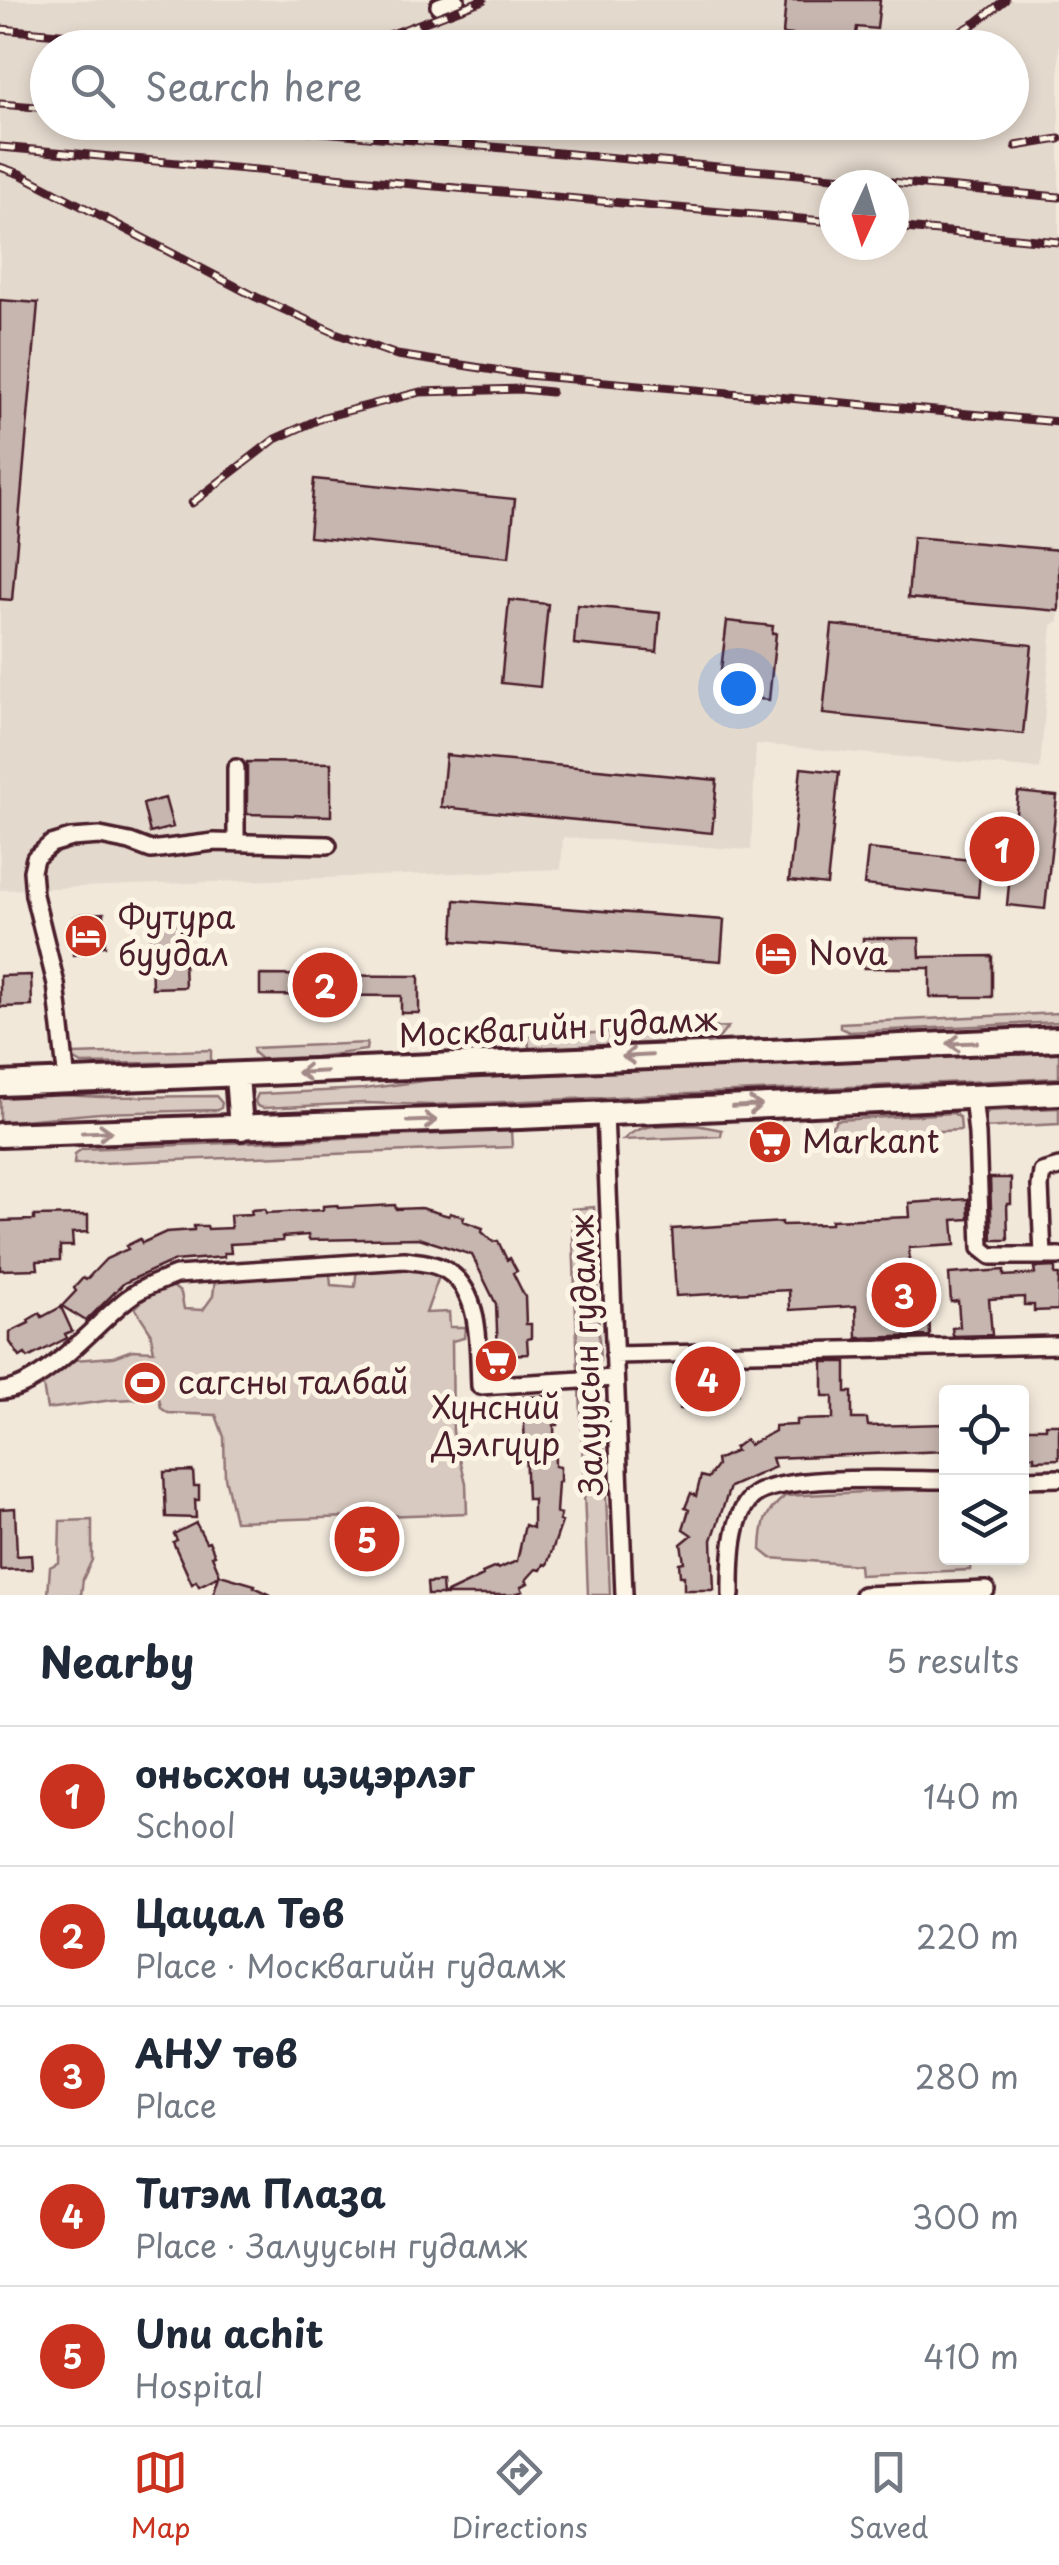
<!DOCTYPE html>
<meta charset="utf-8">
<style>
:root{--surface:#fff;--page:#f2f2f3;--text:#1f2937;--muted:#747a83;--line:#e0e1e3;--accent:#c8321e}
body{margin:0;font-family:"Playpen Sans",sans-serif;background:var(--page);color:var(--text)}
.controls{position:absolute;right:30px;bottom:30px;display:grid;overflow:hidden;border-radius:10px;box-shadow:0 5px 15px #0003}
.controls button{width:90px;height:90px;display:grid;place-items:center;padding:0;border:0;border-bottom:2px solid var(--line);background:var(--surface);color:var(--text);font:50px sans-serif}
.compass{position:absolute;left:819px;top:170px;width:90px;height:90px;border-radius:50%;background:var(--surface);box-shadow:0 5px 15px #0003;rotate:184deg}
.you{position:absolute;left:738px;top:688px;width:35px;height:35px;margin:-25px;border:8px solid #fff;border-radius:50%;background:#1a73e8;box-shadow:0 0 0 15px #1a73e833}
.badge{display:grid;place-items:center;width:65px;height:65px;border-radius:50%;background:var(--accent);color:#fff;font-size:32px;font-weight:700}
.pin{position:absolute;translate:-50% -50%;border:5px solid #fff;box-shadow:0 2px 10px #0006}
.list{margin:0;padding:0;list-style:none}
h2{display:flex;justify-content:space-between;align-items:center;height:130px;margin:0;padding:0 40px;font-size:42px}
h2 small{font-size:32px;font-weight:400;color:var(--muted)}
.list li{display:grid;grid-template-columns:65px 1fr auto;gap:30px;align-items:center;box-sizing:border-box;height:140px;padding:0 40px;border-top:2px solid var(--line)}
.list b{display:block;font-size:38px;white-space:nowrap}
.list p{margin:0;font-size:32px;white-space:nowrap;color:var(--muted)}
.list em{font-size:32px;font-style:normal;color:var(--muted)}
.icon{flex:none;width:55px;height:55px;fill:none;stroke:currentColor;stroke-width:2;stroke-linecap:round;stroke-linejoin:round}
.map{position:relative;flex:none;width:1059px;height:1595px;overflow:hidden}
.search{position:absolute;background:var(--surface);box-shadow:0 5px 15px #0003;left:30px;right:30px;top:30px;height:110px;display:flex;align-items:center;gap:25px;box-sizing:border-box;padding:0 35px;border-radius:55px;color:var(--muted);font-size:38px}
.sheet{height:830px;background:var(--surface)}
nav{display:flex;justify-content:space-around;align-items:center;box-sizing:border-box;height:140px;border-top:2px solid var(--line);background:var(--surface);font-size:28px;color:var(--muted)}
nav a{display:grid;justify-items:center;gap:5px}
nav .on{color:var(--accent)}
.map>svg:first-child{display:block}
.built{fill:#e4d9cd;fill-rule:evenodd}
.green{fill:#d8cac0;stroke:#917476;stroke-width:2.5}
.building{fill:#c7b6af;stroke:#4a1f2b;stroke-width:2.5}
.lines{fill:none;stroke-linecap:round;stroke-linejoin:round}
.minor-casing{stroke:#4a1f2b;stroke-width:22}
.highway-casing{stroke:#4a1f2b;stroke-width:30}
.minor{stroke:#fcf5e5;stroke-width:15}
.highway{stroke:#fcf5e5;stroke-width:22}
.rail-casing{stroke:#4a1f2b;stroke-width:9}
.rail{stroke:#fcf5e5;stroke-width:5;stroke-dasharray:15;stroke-linecap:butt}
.oneway{stroke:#a38a88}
.labels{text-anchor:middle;stroke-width:10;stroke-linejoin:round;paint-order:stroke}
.poi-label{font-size:32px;fill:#4a1f2b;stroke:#fcf5e5;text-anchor:start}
.street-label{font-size:32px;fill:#4a1f2b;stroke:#fcf5e5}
</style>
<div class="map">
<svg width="1059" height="1595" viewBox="0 0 1059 1595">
<rect width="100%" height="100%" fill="#f1e8da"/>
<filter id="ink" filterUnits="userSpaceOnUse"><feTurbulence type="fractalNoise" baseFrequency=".01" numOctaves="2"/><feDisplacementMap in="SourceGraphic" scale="20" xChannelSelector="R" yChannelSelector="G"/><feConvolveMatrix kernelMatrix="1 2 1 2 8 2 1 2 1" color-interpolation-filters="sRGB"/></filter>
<g filter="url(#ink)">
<path class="built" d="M0,0H1059V622L1052,625L1040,769L756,744L751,850L563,837L561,869L0,890ZM48,48H1012V122H48ZM834,185H894V245H834Z"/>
<path class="green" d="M1059,1013V1022L849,1032L840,1028V1023Z
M728,1027L720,1037L712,1040L529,1049L528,1036Z
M367,1043L366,1050L316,1057L261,1059L254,1053L253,1048Z
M211,1050V1062L82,1064L73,1059V1054Z
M1059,1052V1078L431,1105L364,1103L263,1108L257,1106L255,1101L258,1094H262L364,1089L430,1080Z
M46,1094L100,1097L216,1096L222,1103L221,1108L217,1110L100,1113L0,1122V1095Z
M1059,1108V1124L983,1128L982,1117L989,1111Z
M953,1113L960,1118L961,1130L839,1136L833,1132L832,1126L837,1120Z
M696,1125L722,1130L721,1136L623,1140C641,1121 671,1126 696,1125Z
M511,1131L512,1147L74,1164L75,1154L82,1149Z
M594,1207L600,1361L595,1369H578L572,1209Z
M249,1265H329L331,1285L355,1287L357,1266L441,1271L426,1313L449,1312L450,1327H465L464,1338L452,1341L453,1432L466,1483L467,1513L235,1521L225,1477L224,1437L216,1415L168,1413L161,1408L159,1398L112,1400L47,1409L43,1385L46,1370L62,1361L113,1357L132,1350L154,1351L150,1331L135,1308L148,1295L170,1284L181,1293L184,1309L203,1310L213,1296L215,1280H241Z
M580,1388L594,1389L602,1394L610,1595H588Z
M946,1488V1558H971L970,1570L860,1575L859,1565L771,1558L761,1550C762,1522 764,1514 785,1496Z
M92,1520V1560L83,1579L81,1595H48L50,1567L59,1562L60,1521Z"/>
<path class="building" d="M786,0H880L877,29L857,27L855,41L783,34Z
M0,300L38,303L12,600L0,599Z
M314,479L515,499L509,557L309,537Z
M913,537L1059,550V611L908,598Z
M509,600L548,604L540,687L501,683Z
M577,605L660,613L657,652L574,644Z
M727,621L773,626L772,633H776L769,700L718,694Z
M832,625L1032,645L1023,734L823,714Z
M446,755L717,780L712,833L441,807Z
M247,762L331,763V816L247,814Z
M801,768L839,772L827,885L789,881Z
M1018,792L1057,796L1045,909L1007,905Z
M165,798L173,827L150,833L143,804Z
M868,849L981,861L978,897L864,885Z
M455,900L724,920L721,961L453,941Z
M104,913L105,946L85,947L86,954L73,955V939H67V928H70L73,918L81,914Z
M182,915L185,987L152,988L150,916Z
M863,938H919L920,957L992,956V997H930V968H863Z
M31,975L32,1006L0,1007V976Z
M260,975L419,976V1013H401V996L260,995Z
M990,1178H1011V1204H1007L1008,1240H992Z
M968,1199L969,1219L953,1220L955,1245L909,1248L910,1278L928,1277L930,1336L857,1338L856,1306L790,1310L789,1290L676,1296L672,1229L782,1222V1225L831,1224V1220L910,1217L909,1203Z
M337,1205L338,1208L395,1205L396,1209L421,1208L449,1216L450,1213L464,1217L463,1221L483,1228L482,1232L493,1242L498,1241L507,1260L510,1258L517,1271L513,1273L525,1297L526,1324H531V1338L527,1339L528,1354L498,1355L496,1304L472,1255L419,1238L309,1240L308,1235L282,1237L283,1241L230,1244L231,1253H224V1257L173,1261L124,1283L86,1321L62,1306L76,1291L74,1288L83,1278L86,1280L106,1259L128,1249L126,1246L140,1239L142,1243L166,1232L194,1230V1226H207L208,1229L231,1228L230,1215L252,1214L251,1210L265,1209L266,1213L323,1210V1206Z
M88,1215V1232L72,1233L73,1246H60V1260L37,1261L38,1269L0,1270V1221L34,1220V1216Z
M1055,1267V1275H1059L1058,1310L1034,1311V1305H1024V1297L989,1299L992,1335L953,1336L952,1328L960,1327L958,1301L951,1302L949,1274L1004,1270V1276L1035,1274L1034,1268Z
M61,1307L72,1331L65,1334L67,1338L28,1358L25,1354L20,1357L10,1342V1332L29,1323L28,1320L40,1313L42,1317Z
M823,1362H846V1392H852V1419H867L868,1426L945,1424L946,1451L772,1458L775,1467L730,1487L712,1540L714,1590H684V1576H680L679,1563L684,1562L681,1544L692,1535L683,1529L689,1510L685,1508L691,1493L696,1496L701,1476L708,1478L717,1466L716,1460L736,1451L734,1448L745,1440L749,1445L775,1431V1426L796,1425V1420L833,1419V1396H823Z
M737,1364L738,1394H723V1408L680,1409L679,1365Z
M552,1396V1410H557L558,1425H554L555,1466L560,1467V1482H558L556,1513L561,1514L559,1521L562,1522L547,1565L544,1564L541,1570L536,1569L526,1580L528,1583L521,1587L523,1591L513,1595H428L427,1583L442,1582L443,1595L483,1576L482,1573L496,1567L498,1569L517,1561L525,1525L533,1528V1499H527L523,1397Z
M1046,1424H1059V1459L1034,1460V1456H1027L1025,1428H1046Z
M193,1471L194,1486H199V1500H195L196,1518L166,1517L164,1472Z
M15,1508L17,1556L31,1555L32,1569L0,1570V1509Z
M377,1516L378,1550L351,1551L350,1517Z
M196,1523L206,1542L209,1541L215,1555L212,1556L220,1575L255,1585L254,1587L271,1595H213L219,1576L199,1586L196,1581L192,1584L173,1542L177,1540L174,1534Z"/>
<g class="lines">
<g class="minor-casing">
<path id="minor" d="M439,6L456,0
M236,842V768
M67,1082L56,984L34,895L32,871L35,858L51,844L71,838L100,836L130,842L151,850L214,842L328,845
M973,1096L977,1134L981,1248L991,1256H1059
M605,1113L624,1595
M1043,1256L1040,1186L1042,1172L1059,1167
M614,1355L1059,1345
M0,1391C42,1389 94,1325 127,1299C142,1287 158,1282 176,1275L404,1260C419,1262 437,1263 450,1273C482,1296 478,1351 480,1386L615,1378
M1022,1479L1059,1478
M731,1595C731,1567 730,1518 752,1497C778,1473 908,1480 946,1480
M863,1595L986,1590"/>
</g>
<g class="highway-casing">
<path id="highway" d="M237,1076L241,1128
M0,1084C353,1072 706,1054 1059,1039
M0,1135L520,1117L1059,1093"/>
</g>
<use href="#minor" class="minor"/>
<use href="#highway" class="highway"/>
<g class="rail-casing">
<path id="rail" d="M0,29L225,48
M347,48L395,33L483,0
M934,48L977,22L1005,0
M0,104L48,108
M208,122L1059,197
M1016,146L1059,139
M0,147L834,222
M0,167L20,174L256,297L338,334L397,355L527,375L1059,422
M894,227L1059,242
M192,503L275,439L324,417L420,392L521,389L551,392"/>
</g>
<use href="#rail" class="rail"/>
</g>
<defs><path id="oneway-shaft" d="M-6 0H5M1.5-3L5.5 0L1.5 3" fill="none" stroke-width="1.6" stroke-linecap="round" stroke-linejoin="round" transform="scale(2.5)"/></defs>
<g class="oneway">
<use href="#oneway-shaft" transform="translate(962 1043) rotate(178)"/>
<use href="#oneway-shaft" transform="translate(637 1056) rotate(177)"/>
<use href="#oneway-shaft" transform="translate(312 1072) rotate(177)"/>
<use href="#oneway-shaft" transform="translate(747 1106) rotate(-3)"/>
<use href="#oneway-shaft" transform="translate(422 1121) rotate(-2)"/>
<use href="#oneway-shaft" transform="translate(97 1132) rotate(-2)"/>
</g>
</g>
<defs>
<g id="hotel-disc" transform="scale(2.25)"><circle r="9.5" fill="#c8321e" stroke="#fcf5e5"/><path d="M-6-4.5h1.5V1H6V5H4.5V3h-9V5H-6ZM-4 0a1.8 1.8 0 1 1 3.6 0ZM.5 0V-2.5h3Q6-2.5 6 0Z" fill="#fff"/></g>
<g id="supermarket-disc" transform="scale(2.25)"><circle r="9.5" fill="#c8321e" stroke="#fcf5e5"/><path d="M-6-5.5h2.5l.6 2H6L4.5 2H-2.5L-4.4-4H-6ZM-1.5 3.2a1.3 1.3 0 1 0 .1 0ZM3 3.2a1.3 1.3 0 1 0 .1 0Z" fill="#fff"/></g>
<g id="stadium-disc" transform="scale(2.25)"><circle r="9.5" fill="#c8321e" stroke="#fcf5e5"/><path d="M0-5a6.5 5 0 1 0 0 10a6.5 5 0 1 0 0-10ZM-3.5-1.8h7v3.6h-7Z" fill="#fff"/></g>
</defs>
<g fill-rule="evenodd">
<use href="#hotel-disc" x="86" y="936"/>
<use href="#hotel-disc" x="776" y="954"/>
<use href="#supermarket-disc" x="770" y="1142"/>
<use href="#supermarket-disc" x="496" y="1361"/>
<use href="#stadium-disc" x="145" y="1383"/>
</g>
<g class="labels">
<g class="poi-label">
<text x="118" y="929">Футура<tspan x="118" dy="37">буудал</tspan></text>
<text x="808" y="965">Nova</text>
<text x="802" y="1153">Markant</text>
<text x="178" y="1394">сагсны талбай</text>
<text x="496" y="1419" text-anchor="middle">Хүнсний<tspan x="496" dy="37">Дэлгүүр</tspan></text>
</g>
<g class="street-label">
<text transform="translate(558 1028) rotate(-3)" y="11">Москвагийн гудамж</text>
<text transform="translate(587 1355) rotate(-92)" y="11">Залуусын гудамж</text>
</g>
</g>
</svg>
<div class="controls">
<button><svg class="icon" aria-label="locate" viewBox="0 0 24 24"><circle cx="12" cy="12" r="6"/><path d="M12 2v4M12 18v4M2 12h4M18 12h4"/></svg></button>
<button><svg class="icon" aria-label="layers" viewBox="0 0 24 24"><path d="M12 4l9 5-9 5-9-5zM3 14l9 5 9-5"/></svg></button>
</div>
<svg class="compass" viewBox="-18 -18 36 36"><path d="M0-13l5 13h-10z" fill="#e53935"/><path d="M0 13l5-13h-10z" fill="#747a83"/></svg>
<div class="you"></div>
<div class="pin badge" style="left:1002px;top:849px">1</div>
<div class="pin badge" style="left:325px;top:985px">2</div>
<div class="pin badge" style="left:904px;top:1295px">3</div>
<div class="pin badge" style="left:708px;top:1379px">4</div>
<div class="pin badge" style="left:367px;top:1539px">5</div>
<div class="search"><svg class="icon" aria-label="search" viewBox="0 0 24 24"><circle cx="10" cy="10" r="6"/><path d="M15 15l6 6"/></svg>Search here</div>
</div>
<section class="sheet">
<h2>Nearby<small>5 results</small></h2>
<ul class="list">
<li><span class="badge">1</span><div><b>оньсхон цэцэрлэг</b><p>School</p></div><em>140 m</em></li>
<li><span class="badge">2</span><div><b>Цацал Төв</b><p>Place · Москвагийн гудамж</p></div><em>220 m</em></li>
<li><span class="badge">3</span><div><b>АНУ төв</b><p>Place</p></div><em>280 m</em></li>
<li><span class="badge">4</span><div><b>Титэм Плаза</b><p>Place · Залуусын гудамж</p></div><em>300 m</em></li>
<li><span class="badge">5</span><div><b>Unu achit</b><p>Hospital</p></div><em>410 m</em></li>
</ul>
</section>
<nav>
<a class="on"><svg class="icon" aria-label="map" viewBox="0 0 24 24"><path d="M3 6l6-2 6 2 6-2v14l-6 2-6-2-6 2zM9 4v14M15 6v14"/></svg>Map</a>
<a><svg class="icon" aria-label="directions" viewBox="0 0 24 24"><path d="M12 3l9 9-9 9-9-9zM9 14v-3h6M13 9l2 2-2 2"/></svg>Directions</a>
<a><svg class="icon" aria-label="saved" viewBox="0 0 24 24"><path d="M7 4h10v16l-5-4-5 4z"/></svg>Saved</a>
</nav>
